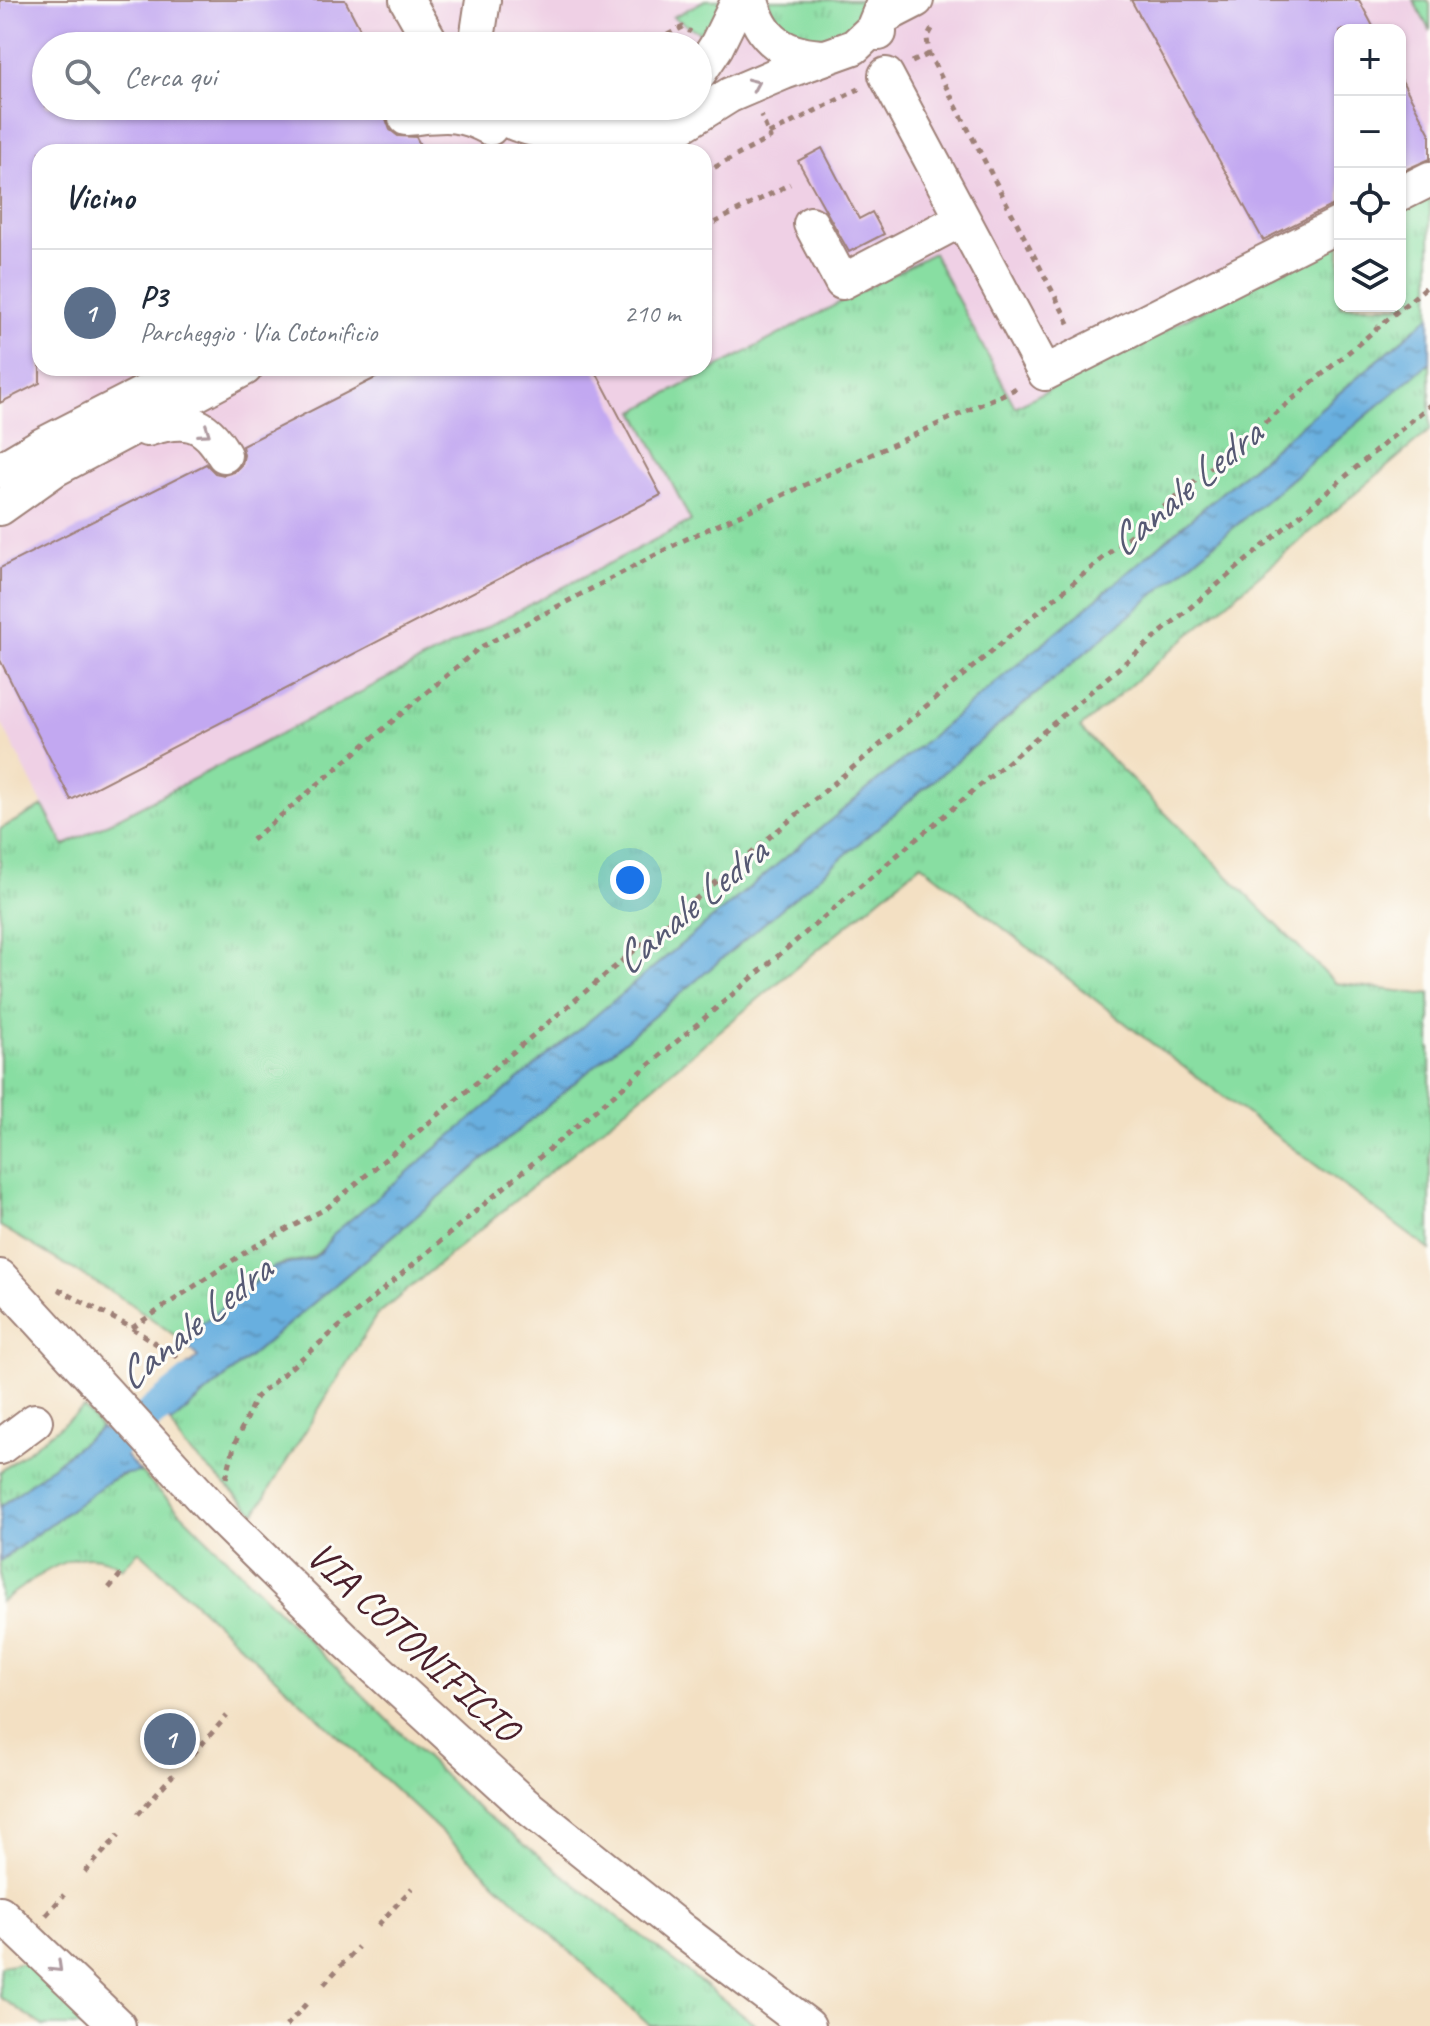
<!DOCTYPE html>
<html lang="it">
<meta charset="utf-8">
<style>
:root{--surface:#fff;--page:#f2f2f3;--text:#1f2937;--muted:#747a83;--line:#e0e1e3;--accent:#1f6fb2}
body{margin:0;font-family:Caveat,sans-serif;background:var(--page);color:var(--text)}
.controls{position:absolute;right:24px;top:24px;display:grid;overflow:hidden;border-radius:16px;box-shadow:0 2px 6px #0004}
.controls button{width:72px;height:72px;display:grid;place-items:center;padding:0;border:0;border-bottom:2px solid var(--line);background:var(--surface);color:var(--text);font:40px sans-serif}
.you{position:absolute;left:630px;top:880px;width:28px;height:28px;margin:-20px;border:6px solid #fff;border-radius:50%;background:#1a73e8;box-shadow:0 0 0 12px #1a73e833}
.badge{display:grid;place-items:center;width:52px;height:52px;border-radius:50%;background:var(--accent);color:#fff;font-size:26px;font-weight:700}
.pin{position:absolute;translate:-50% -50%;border:4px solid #fff;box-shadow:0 2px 8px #0006}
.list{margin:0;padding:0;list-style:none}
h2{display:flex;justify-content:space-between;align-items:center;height:104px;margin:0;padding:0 32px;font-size:34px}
h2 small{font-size:26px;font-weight:400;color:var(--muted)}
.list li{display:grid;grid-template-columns:52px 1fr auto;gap:24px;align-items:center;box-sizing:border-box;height:128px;padding:0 32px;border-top:2px solid var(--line)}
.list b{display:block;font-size:30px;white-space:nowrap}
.list p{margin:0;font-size:26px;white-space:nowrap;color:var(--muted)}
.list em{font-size:26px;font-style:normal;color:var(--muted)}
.icon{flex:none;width:44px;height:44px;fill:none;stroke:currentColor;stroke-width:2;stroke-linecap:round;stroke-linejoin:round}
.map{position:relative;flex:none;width:1430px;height:2026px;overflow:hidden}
.search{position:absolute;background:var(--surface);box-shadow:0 2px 6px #0004;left:32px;top:32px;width:680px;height:88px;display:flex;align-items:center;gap:20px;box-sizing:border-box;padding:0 28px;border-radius:44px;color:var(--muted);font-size:30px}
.panel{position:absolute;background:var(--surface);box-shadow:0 2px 6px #0004;left:32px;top:144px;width:680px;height:232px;border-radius:24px}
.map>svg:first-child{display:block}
.built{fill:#efd0e5;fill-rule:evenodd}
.grass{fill:url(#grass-tufts);stroke:#697e66;stroke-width:2}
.water{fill:url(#water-ripples);stroke:#596785;stroke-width:2}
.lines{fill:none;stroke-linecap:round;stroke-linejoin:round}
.canal{stroke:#68afdf;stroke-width:32}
.building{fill:#c2a8f1}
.minor-casing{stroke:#9e8077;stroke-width:38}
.path{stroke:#9e8077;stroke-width:5;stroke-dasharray:6 6;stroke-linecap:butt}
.minor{stroke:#fff;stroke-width:34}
.oneway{stroke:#ae9aa0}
.labels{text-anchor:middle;stroke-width:6;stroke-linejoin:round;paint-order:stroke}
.street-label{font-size:40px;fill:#4a1f2b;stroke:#fdfcf7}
.water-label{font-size:42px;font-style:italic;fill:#565973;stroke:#fdfcf7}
</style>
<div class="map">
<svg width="1430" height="2026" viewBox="0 0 1430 2026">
<defs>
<pattern id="grass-tufts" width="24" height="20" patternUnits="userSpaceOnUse" patternTransform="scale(2)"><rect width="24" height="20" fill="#88dea2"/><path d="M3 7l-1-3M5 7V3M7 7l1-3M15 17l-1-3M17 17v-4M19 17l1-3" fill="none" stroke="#77be8c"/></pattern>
<pattern id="water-ripples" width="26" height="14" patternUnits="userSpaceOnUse" patternTransform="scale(2)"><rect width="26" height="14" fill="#68afdf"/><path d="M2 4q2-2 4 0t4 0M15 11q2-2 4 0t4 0" fill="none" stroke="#588eb5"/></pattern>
</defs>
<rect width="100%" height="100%" fill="#fdfcf7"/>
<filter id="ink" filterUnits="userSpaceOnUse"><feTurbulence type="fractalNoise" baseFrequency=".0125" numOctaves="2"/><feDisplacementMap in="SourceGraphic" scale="16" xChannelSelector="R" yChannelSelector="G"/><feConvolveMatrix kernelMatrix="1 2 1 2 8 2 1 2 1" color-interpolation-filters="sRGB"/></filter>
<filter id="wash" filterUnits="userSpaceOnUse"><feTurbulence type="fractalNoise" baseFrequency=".006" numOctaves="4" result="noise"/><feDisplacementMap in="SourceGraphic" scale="32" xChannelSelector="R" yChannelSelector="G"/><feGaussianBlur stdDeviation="1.8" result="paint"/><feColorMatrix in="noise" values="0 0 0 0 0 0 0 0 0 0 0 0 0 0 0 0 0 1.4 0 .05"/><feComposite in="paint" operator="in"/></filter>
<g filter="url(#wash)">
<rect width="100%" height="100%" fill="#f3e0c3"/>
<path class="built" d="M0,0H1413L1430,31V193L1400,209V30H1340V239L1015,407L933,254L692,521L64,847L0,720ZM46,46H698V106H46ZM40,152H704V368H40Z"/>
<path class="grass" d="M705,0H725L709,38L673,17Z
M768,0H867C855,35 844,36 810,43L778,25Z
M1413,0H1427L1430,4V31Z
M501,106H634L586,123Z
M1430,193V316L1101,595L333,1235C310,1273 296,1252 270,1270C240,1292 211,1317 181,1340L130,1303L0,1226V829L43,806L64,846L691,521L635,411L933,253L1015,407L1340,239V306H1400V209Z
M1430,362V430L1080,728L1335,983L1421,994L1430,993V1250L1138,1033L921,864L376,1316L255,1513L184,1446L171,1423Z
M84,1408L101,1428L0,1507V1472Z
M131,1472H140L470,1802L757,2026H650L139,1551L122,1569C81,1536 36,1579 0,1602V1561L109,1481Z
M25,1962L99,2026H43L0,1997V1966Z"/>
<path class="water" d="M1430,316V362L171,1423L148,1398L198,1357L181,1340L274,1267L312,1259L321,1252L332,1235L1101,595Z
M101,1428L140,1472L120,1475L109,1481L0,1561V1507Z"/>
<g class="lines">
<path class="canal" d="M82,1470L192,1381"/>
</g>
<g id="blocks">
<path class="building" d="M0,0H345L369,46H46V106H391L386,119L390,130L398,136L416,137L424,152H40V383L0,403Z
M1131,0H1359L1375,30H1340V204L1331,206L1263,240Z
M1400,77L1430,134V159L1400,172Z
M822,148L859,219L872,212L884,234L849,252L798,161Z
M395,368H594L661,495L71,800L0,660V568L206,464L215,473L224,475L234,472L242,464L244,455L242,446Z"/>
</g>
</g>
<g filter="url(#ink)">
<use href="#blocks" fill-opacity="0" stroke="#9e8077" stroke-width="2"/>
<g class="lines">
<g class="minor-casing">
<path id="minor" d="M407,0L433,46
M751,0C761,41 785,56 826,57
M879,33V19L916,0
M476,46L483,0
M698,74L716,47L739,0
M886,75L1045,373L1340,224
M482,106C527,137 577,138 629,130
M406,118C441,115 458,110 490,128
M610,141L663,106
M639,152L730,95L784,72L854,47L873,29L885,0
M1400,194L1430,179
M811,224L842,282L962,219
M147,429C184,417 205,420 224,455
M0,470L37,448L193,368
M0,508L55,469L245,368
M0,1277L217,1514L344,1639L524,1804L684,1932L808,2026
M0,1447L35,1421
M0,1913L118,2026"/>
</g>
<path class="path" d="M932,29L927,38L929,54L1071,327
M646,46L683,27L691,32
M912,62L929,54
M769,134L859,89
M704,173L770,138L761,115
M704,228L790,184
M252,840L479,648L680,542L1019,387
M58,1289L132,1328L250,1249L327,1208L1430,284
M132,1328L178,1358
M226,1478L235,1443L256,1397L1430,405
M109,1588L121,1574
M193,1754L227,1716
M138,1814L173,1775
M85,1872L119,1835
M46,1915L64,1895
M378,1925L412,1888
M324,1984L358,1947
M286,2026L306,2004"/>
<use href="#minor" class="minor"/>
</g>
<defs><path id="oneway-chevron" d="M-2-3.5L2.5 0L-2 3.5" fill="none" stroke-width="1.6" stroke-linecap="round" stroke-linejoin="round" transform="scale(2)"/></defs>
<g class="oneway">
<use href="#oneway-chevron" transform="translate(754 84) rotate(-24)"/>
<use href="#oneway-chevron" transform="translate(205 432) rotate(35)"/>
<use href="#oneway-chevron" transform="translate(57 1967) rotate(44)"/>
</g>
</g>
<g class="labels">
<g class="street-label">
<text transform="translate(414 1641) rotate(43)" y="14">VIA COTONIFICIO</text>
</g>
<g class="water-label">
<text transform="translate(1184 487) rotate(-40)" y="15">Canale Ledra</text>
<text transform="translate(689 905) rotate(-40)" y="15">Canale Ledra</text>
<text transform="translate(193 1322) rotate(-39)" y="15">Canale Ledra</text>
</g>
</g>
</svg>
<div class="controls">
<button>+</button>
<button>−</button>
<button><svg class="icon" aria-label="locate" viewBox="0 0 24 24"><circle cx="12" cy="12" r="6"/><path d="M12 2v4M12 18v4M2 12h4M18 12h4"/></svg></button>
<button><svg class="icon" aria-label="layers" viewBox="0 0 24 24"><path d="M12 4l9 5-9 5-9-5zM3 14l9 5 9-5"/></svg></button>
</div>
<div class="you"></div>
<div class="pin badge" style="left:170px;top:1739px;background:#5c6f8a">1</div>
<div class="search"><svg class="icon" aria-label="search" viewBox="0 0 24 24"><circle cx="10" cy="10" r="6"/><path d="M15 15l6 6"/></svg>Cerca qui</div>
<section class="panel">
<h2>Vicino<small></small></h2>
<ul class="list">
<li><span class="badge" style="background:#5c6f8a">1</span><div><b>P3</b><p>Parcheggio · Via Cotonificio</p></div><em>210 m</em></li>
</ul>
</section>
</div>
